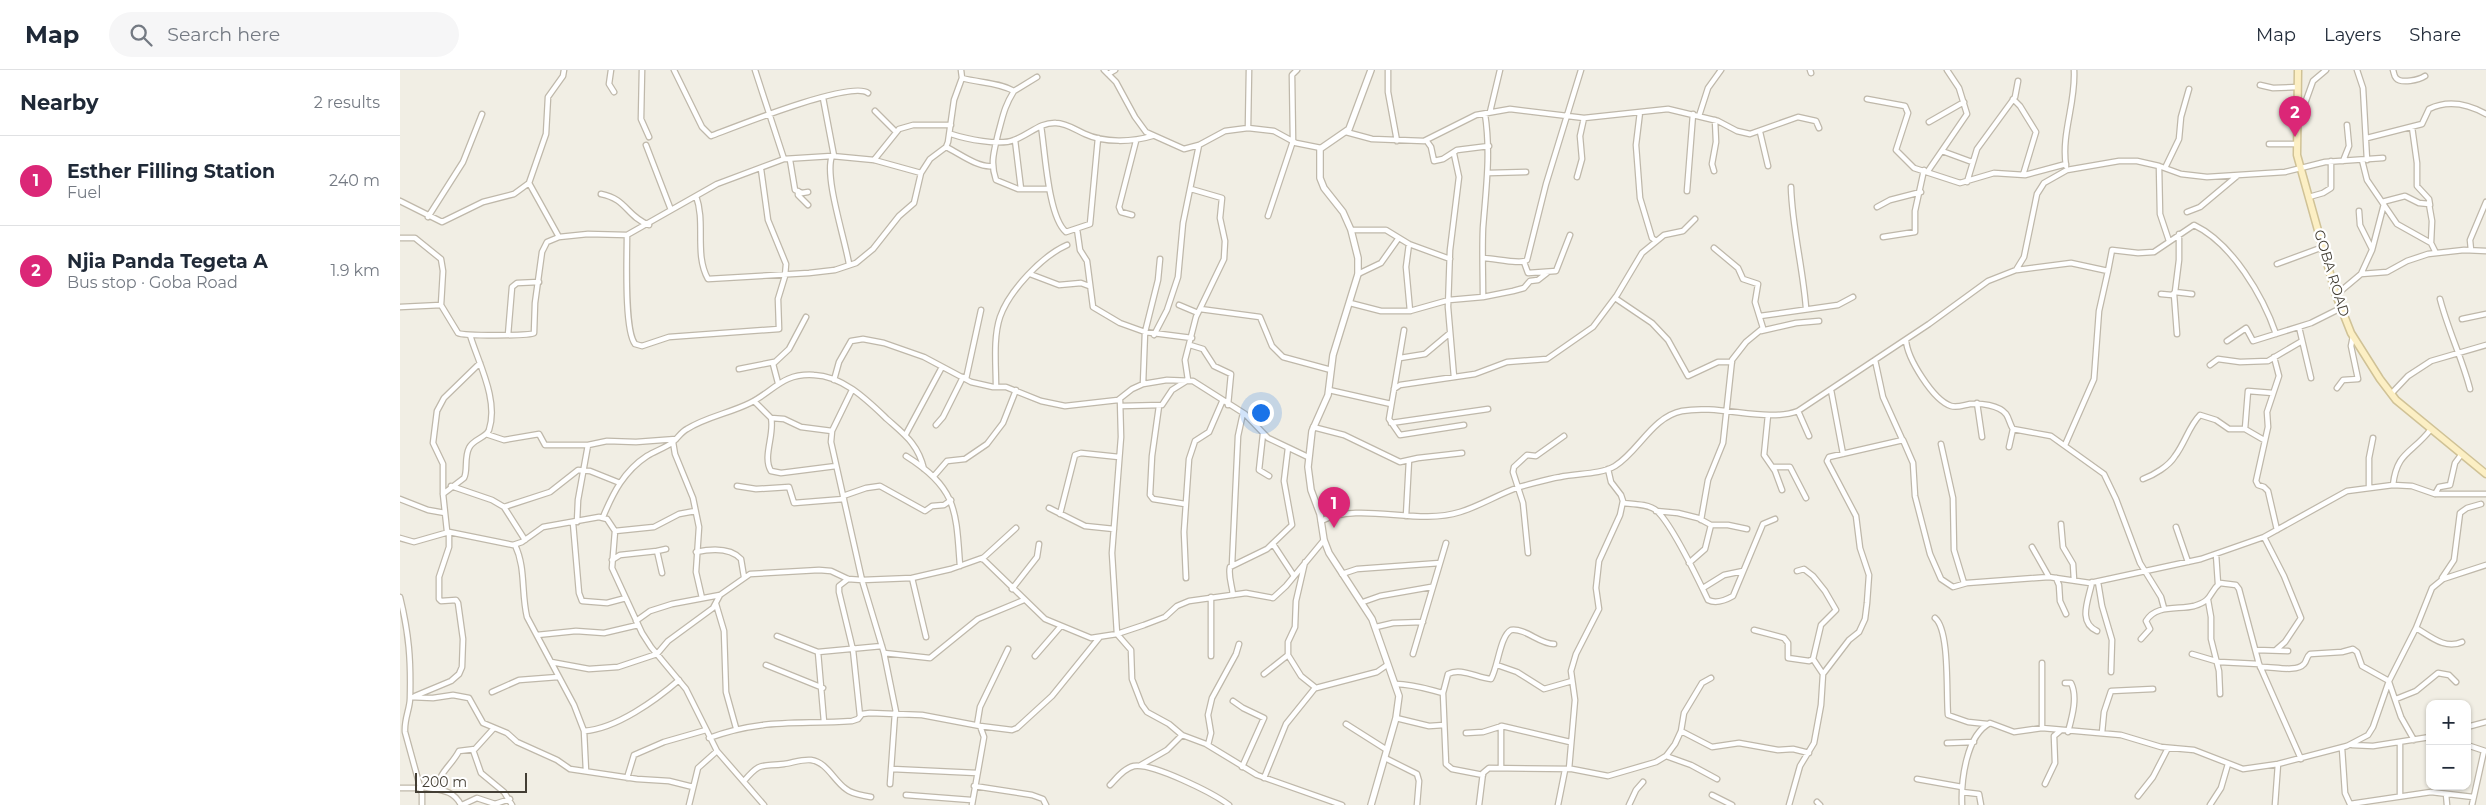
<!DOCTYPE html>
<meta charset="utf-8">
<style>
:root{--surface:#fff;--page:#f6f6f7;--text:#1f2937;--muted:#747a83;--line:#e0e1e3;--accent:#db2777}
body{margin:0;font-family:Montserrat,sans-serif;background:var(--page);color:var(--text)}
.controls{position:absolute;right:15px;bottom:15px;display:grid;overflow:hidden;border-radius:10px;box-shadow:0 1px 4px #0004}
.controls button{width:45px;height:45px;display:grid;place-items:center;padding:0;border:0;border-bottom:1px solid var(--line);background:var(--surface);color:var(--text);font:25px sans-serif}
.scale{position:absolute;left:15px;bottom:12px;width:112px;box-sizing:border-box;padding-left:5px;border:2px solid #433e34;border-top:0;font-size:14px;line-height:18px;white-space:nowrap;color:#433e34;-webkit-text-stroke:4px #fff;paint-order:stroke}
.you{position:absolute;left:860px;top:342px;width:18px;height:18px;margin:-12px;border:4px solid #fff;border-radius:50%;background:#1a73e8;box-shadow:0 0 0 8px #1a73e833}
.badge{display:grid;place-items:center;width:32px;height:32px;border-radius:50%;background:var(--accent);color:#fff;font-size:16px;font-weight:700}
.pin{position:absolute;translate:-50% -41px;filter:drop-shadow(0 1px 2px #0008)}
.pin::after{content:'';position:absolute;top:26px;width:18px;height:15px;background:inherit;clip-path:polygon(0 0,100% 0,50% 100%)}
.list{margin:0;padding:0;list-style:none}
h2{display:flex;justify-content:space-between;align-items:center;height:65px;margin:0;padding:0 20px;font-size:21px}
h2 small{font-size:16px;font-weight:400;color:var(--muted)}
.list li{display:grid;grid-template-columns:32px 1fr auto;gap:15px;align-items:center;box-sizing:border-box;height:90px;padding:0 20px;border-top:1px solid var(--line)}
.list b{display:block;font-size:19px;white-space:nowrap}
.list p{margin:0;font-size:16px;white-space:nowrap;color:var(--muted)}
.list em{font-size:16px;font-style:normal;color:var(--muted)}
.icon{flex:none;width:28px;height:28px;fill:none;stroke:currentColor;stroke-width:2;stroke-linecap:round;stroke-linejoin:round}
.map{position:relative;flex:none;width:2086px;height:735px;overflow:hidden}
header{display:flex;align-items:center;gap:30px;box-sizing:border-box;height:70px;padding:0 25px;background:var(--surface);border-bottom:1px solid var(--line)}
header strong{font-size:24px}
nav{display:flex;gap:28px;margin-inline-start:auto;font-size:18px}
.search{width:350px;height:45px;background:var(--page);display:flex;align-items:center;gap:12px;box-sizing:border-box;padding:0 18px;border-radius:28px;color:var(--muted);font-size:19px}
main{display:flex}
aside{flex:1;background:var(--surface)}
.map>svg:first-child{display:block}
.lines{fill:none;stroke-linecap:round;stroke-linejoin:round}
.minor-casing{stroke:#bfb8aa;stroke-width:7}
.tertiary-casing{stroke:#bfb8aa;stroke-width:8}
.secondary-casing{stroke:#d0c296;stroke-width:9}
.minor{stroke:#fff;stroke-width:4.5}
.tertiary{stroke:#fff;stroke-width:5.5}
.secondary{stroke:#fcefc4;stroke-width:6}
.labels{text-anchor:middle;stroke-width:4.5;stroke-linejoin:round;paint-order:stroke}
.street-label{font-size:14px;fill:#433e34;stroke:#fff}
</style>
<header>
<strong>Map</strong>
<div class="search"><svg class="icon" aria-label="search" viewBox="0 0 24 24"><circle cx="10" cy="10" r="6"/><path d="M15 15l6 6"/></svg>Search here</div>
<nav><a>Map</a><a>Layers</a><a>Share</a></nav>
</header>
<main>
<aside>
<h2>Nearby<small>2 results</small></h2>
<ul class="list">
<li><span class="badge">1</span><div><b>Esther Filling Station</b><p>Fuel</p></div><em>240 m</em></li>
<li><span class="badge">2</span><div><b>Njia Panda Tegeta A</b><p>Bus stop · Goba Road</p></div><em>1.9 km</em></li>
</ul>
</aside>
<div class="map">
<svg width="2086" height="735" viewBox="0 0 2086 735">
<rect width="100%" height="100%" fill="#f1eee4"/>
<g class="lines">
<g class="minor-casing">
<path id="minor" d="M211,0L209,14L214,22
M242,0L241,49L249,67
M274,0L302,57L311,66C335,57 451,10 468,23
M355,0L384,89
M704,0L716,12L735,47L746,62L784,79L799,75L825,61L848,58L874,61L896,73L921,78
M988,0V22L997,71
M1410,0L1411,3
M1957,0L1963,18L1967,90
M1993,0C1994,3 1994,6 1996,8C2001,14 2019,10 2025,6
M708,4L715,0
M562,8C579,13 598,12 614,21C604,37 603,46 598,64C594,82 590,92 596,110L618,119H649
M1860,15L1873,18L1898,17
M614,21L637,7
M423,28L434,86
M1467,29L1505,36L1508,43L1496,80L1514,98L1560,113L1594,103L1625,105L1666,94
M1613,29L1620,36L1636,62L1623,105
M475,41L496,62
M1090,42L1100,0
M1240,42L1236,75L1240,128L1252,168L1256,171
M1299,46L1308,18L1321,0
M1899,50L1913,11L1926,0
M1529,52L1564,32
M641,56C645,80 648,147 666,162L690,154L698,68
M2012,57L2017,93V116L2029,129L2030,135
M848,58L849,0
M946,62L972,69L1024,71L1076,45L1110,39L1184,48L1268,39L1318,51L1337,61L1350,64L1398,47L1416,51L1419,58
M1360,62L1368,96
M551,64C566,69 600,76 614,70C629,65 640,52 656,53C666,53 676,60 685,64C704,73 733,72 752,66
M1967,68L2022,54L2029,39C2049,29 2068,34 2086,44
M615,70L621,119
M1026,70L1031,77L1034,91L1043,89L1057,80L1089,76
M1869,74H1897
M246,75L271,140
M546,77C559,83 578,98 592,96
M1542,81L1572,92
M1054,84L1059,107L1050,180L1048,237L1054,307
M432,86C424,107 445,169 449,194
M390,90L395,120L402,123L408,122
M474,90L499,59L513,55H551
M1962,90L1967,110L1997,154L2031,173L2036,183
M1943,91L1949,76L1947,55
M1666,96C1661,63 1676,33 1674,0
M1759,96L1760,144L1769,171
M1765,98L1779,69L1781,47L1789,19
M1314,101L1312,94L1316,72L1315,50
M1528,101L1567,44L1559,18L1547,0
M1089,103L1126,102
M1177,107L1182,89L1180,66L1184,48
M1567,112L1577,79L1615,27L1618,11
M129,113L159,167
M1391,117C1392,157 1403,198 1406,238
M398,121V125L408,135
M1287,121L1293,44
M201,124C227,129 226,146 249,155
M296,126C306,153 294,184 308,209L409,203L435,200L456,193L473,179L499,146L514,133L521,103L530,89L546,77L548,72L554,30L562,8L561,0
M1909,127L1923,123L1931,118V91
M0,131L42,152L83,132L114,124L129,113L146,64L148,27L163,6L164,0
M1982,132L2005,126L2019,133L2029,134L2032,151L2031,173
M1477,137L1490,130L1521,122
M1959,141L1960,155L1972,179
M1787,142L1800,137L1837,106
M732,145L721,142L719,137L736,71
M868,146L893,71L892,5L897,0
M28,147L63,92L82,44
M677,159L680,180L687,191L693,237L720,253L745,262L792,268
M951,160H986L1009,174L1050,189
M227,165C227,187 224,260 235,274L242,276L269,267L379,259L378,229L385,206L386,194L368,150L361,99
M1483,167L1515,162V141L1524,100
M0,168H15L41,189L43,201L41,235L58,263C63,266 129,266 134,263L135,233L142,182L147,172L159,167L188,164L227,165L317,114L384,89L432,86L474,90L521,103
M1009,174L1006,197L1010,241
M2071,180L2070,170L2086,132
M1083,188C1094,188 1121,195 1127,190L1146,114L1181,0
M1124,192L1128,203L1156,201L1170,165
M1877,194L1923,177
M1617,200L1671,193L1708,201L1712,180L1738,183L1754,182L1794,155C1832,173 1863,226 1876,264
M630,204L659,215L681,213L689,216
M958,204L981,193L998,169
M1961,204L1987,202L2007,191L2028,184L2064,180L2086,181
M1775,222L1792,224
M1761,224L1772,225L1775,222L1779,190V164
M1774,224L1777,264
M1936,225L1961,204L1972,180L1984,134
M1083,227C1083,204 1082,181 1083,158C1086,119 1091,83 1085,44
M1215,228L1252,253L1268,270L1288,306L1318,292H1332
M2040,229C2048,260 2062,288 2070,319
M950,233L981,241H1010L1049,230L1083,227L1113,221L1124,218L1130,211L1138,210L1147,203
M779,235L798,243
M0,237L41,235
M800,239L860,247L872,276L883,287L931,300
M1360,246L1438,235L1453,227
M2062,249L2086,244
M1899,257L1911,308
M1004,260L989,349L1000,365L1064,355
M1361,261L1396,253L1419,251
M108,265L112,217L117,213L139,212
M754,265L767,240L778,207L783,153L799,75
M1506,270C1507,288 1533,330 1551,336C1557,338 1564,335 1570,334C1580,333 1599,335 1606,344C1609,348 1610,355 1613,359L1651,366L1704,404L1716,429L1740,493L1761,527L1764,538
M1827,271L1846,258L1853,271L1911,253L1941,238
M790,275L803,279L814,296L831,304L828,335
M1874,287L1879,306L1867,342L1868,357L1856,411L1858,415L1864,417L1868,421L1877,460
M1000,288L1025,284L1050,263
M1475,290L1483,327L1502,369
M1810,295L1818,289L1840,292L1868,291L1902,271
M339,299L374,292
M566,309L581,240
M434,310L439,292L451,271L463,269L484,273L524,287L571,312L593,317H606L641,331L665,336L718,330L732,319L743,314L767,310L793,311L845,344L868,368L908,387
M378,313L373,294L389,279L406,247
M743,314L745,262L758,210L760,189
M596,317C596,295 593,268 600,247C609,221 642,186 667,175
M1937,318L1943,310L1958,309L1951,276L1953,266
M994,319L1000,315L1075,304L1107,292L1147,289L1193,257L1217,225L1242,183L1264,165L1283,161L1295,149
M452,320L432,361L431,372L462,510L484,583L496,642
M929,320L991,334
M1431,320L1443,384
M1991,324L2008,306L2031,291L2086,275
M720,329L721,367L712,483L717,564L731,580L732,609L742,635L747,642L769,654L782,665L806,674L857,705L942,735
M354,331L371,348C375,364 362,387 371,401L381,403L436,396
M1577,333L1582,367
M721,336L762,335L772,320L788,310L785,290L796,247L824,189L825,171L820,148L822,128L791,119
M759,336L752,386L750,425L753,429L785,434
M1398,341L1409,366
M1368,345L1364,385L1375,401L1382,420
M371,348L384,349L401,357L432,361
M991,353L1088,339
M536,355L543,347L563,307
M913,357L944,365L1000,392L1018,388L1062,383
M1845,359L1848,321L1873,323
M86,364L104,370L139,364L145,375H188L207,371L236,372L276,369
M506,364L542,297
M863,364L859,400L869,406
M273,372L275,384L293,428L299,457L296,502L302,528
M1541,374L1553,428L1554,480L1564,513
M1665,375L1694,309L1699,241L1708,201
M1609,377L1613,359
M506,386C557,418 556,440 560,496
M1373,397H1390L1406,428
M534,406L547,391L565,389L587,374L603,353L616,320
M1743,409C1754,405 1769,396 1775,386C1785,373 1789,356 1800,345L1816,350L1829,359H1845L1864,370
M1993,415C1997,381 2012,384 2031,359
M51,416L92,430L104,437L125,470
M337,416L356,419L389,417L394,433L444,429
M1969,417V388L1973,368
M43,424L64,408C68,401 64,388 69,378C73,369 86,368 89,360C99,330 78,292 70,265
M2035,424L2039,417L2050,415L2055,393L2061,385
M443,426L466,418L480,416L525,441L532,436L544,435L551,430
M0,429L28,440L45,443
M1223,433C1233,434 1249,434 1257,441C1273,456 1298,509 1308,530C1316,534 1326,530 1333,526L1363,454L1375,449
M917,436L938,444
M104,437L150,422L178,400L190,401L220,413
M649,438L685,456L714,459
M1256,441L1278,443L1298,448L1311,455H1328L1347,459
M660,444L675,385L681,383L719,387
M1006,446L1009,390
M203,447C213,423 224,401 247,386C255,381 265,378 273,372C278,368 281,362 287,359C306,347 330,343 350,333C374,321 382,303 414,305C443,306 467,330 487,349C505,365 518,374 524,399
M1301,450L1308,410L1323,373L1332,290L1346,272L1363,258L1355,232L1358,214L1343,209L1338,198L1314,178
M921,451C961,431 1016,456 1060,442C1080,436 1099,424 1119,417C1132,414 1146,409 1160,407C1177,403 1199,405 1215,396C1239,381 1252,347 1282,341C1319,334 1367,353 1398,341L1529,254L1588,211L1616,200L1624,187L1637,124L1644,113L1667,100L1719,91H1737L1759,96L1781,104L1807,107L1885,102L1925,92L1983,88
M177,452L178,430L188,375
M173,453L179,523L182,531L207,533L226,528
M1661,454L1663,477L1673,494L1674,510
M1776,457L1788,492
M47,461L43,424V394L33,373L37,341L44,328L80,293
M215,461L254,457L279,444L295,441
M1864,467L1884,506L1901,548L1885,572L1877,579
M0,468L14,472L49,462L113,475L122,472L143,457L199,447L207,449L215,461L212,498L242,563L251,577L286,619L317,681L364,735
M873,474L894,506
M115,475C126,498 121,522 127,547L174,635L184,661L186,701
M1632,477L1649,507
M257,481L266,479
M296,482C310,479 330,477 341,489L344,507
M1128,483L1123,433L1113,402L1114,397L1127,385L1136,386L1164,366
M1816,484L1818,514
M582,489L616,458
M212,490L220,485L257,481L262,503
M1289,493L1305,479L1311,455
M832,495L838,366L843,343
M942,504L957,499L1040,493
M512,508L526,567
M786,508L784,462L789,389L795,371L809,362L822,332
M1656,508L1659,515L1660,531L1666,544
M2042,508L2054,490L2060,443L2067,438L2081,434
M448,509L439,516V522L453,580L460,646
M1692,512C1689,529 1677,552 1697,561
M1698,512L1702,536L1712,570L1711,602
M1303,518L1324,505L1343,501
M612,519L637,487L639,474
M833,525C832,515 828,506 830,497L867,479L892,455L884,411L888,378
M0,527C9,564 11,590 10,628C10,639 4,649 5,662L22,724V735
M1808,530L1811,547V569L1819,601L1820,624
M963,532L980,526L1031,517
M316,534L324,561L326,622L336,658
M1535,548C1550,560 1546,624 1548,645L1568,652L1587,654
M236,551L250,541L272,534L320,525L350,504L419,500L431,501L448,509L462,510L512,508L551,499L582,488L645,549L691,568L717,564L744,555L765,547L777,536L789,531L846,523L873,528L886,516L924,470
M976,557L993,553L1023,552
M2016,558C2030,566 2045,580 2062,572
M1354,560L1384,568L1388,573V588L1409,591L1413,589L1421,555L1436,540L1425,521L1413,506L1404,499L1397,501
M137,565L176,561L204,563L238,555
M377,566L418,582
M1741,569L1750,559L1746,551C1756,534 1779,540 1794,536C1814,530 1808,523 1820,513L1836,515L1839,519L1859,594L1901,689
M1856,580L1888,581
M484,583L530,588L578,549L624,530
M1013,584L1046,473
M1792,584L1819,592L1859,594
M888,585L901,606L916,618L977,602L987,595
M635,586L661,556
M811,586V527
M1413,589L1423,604
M151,592L189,599L218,597L257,584L268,571L313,538L320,525
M1642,593V658
M366,595L423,618
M1097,595L1117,602L1144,619L1172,611
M1860,597C1872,596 1896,603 1904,594C1907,591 1906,587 1910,584L1942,582L1953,579L1957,582L1962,596L1989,611
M864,604L888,585V572L895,557L896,531L905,492
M1989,612L2001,647L2014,670
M1665,613H1671C1678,627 1672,647 1668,662
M996,614C1012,614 1027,619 1043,623
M92,622L119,610L158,607
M15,626L51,611L59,604L62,597L63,569L58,533L56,530L41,531L39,529V507L49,477V462
M10,627L33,628L53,625L69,628L83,653L107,663L117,672L157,690L170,699L237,709L269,711L293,717
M1996,629L2016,621L2038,603L2049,605L2056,612
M833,631L843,638L864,648L842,697
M996,648L1029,656L1044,655
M424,652L418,582L482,576
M946,654L987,680
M577,655L580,637L608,579
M580,656L612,660L617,658L652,626L699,568
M1101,656V697
M2067,657L2086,652
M184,661C216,659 256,630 279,610
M1281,661L1312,677L1339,673L1378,680L1393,679L1409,683
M1066,663L1083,662L1102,656L1170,672
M1702,663L1704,642L1711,621L1753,619
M309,668C363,648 399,655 452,651L458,649L462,644L470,643L522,645L580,656L584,667L572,735
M1547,673L1574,672
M2000,673V726
M808,675L811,663L808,645L812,628L836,584L839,574
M1952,675L1973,676L2030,667
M2067,675L2085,681
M1942,678L1945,723L1950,734L2031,722L2073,727
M73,680L81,703L104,722L112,735
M1266,686L1291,695L1317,709
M985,688L1017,704L1019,711L1017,735
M741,695L767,680L782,665
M492,699L577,703
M1169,699L1175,630L1171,601L1176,584L1199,539L1196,518L1199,491L1220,445L1223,431L1221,425L1211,412L1208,399
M1083,705L1052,699L1046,694L1043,623L1048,604C1061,597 1077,608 1091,609C1098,597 1100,566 1111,560C1126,558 1139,574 1154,574
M227,708L234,685L264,672L306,660
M864,708L886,654L915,618
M1517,709L1562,717
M344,711C361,691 361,697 384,694C392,693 402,689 411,690C427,692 434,711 446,719C453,725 463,725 471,727
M490,714L495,643
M1645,714L1655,693L1654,666L1660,661
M710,715C716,709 724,698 734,696C753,693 813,723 829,735
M20,716C36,721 52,717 61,735
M574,716L632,725L643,729L646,735
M0,718H20
M37,719C39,702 52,695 59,681L75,679L94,658
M1562,722L1579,724L1581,735
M2046,724L2047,735
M506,725L571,730
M1312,725L1332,735
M1738,726L1753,707L1768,678
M1417,732L1420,735
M62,735L77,728L95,734L110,729
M289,735L298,698L317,681
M1079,735L1083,703L1089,698L1172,699L1208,706L1256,692L1266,686L1275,674L1281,661L1284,643L1302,613L1311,608
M1158,735L1165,700
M1229,735L1236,720L1243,712
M1389,735L1400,696L1414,673L1421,635L1423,604L1449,570L1459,562L1465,549L1467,533L1469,505L1460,478L1456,446L1427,391L1429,387L1503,370L1513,393L1515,426L1530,484L1541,509L1553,517L1567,513L1649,507L1690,513L1801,489L1864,467L1947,421L1993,415L2012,416L2035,424H2086
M1562,735C1561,711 1566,665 1590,653L1614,662L1642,658L1721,665L1761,677L1794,680L1843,699L1878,694L1947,676L1968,665L1973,657L1989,611L2016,558L2032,518L2043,509L2086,495
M1810,735L1821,718L1828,694
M1875,735L1878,694
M2072,735L2084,681"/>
</g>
<g class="tertiary-casing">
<path id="tertiary" d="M971,0L949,59L920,79V108L924,118L943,142L951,160L958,188V204L933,285L928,325L912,361L908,397L911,420L920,444L924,470L929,483L972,549L999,626L996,648L971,735"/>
</g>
<g class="secondary-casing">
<path id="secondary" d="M1898,0L1897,85L1936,225L1951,263L1980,309L1996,330L2086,404"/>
</g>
<use href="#minor" class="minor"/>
<use href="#tertiary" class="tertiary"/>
<use href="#secondary" class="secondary"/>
</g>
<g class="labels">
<g class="street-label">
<text transform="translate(1932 203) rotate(73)" y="5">GOBA ROAD</text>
</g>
</g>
</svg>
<div class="controls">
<button>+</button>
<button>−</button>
</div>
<div class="scale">200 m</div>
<div class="you"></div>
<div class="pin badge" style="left:934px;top:458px">1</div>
<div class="pin badge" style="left:1895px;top:67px">2</div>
</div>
</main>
